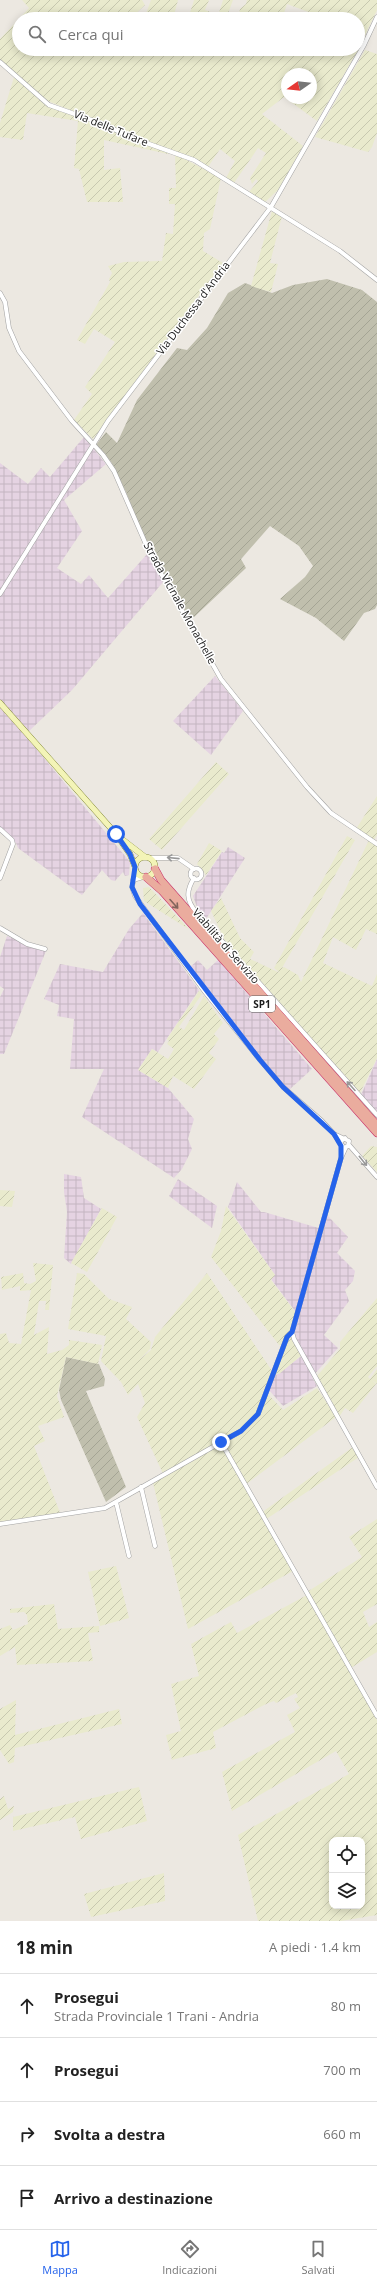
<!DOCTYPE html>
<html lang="it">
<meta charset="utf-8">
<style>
:root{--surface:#fff;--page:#f2f2f2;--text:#222;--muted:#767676;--line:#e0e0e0;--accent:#2563eb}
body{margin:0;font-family:"Open Sans",sans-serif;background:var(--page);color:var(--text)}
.controls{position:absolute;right:12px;bottom:12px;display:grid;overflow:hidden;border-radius:8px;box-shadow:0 2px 10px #0003}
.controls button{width:36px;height:36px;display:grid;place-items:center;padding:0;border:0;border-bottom:1px solid var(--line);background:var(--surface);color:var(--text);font:20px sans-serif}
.compass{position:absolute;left:281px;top:68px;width:36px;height:36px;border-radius:50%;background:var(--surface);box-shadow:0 2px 10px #0003;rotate:256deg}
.stop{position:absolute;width:12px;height:12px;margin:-9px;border:3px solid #2563eb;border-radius:50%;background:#fff}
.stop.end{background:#2563eb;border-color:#fff;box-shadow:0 1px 4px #0008}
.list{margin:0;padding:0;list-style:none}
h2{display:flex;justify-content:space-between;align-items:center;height:52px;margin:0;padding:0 16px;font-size:17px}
h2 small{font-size:13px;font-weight:400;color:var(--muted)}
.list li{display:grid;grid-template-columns:26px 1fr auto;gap:12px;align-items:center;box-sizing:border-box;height:64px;padding:0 16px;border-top:1px solid var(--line)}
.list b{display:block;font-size:15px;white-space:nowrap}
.list p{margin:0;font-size:13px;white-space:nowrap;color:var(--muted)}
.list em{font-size:13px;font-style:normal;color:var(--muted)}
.icon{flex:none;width:22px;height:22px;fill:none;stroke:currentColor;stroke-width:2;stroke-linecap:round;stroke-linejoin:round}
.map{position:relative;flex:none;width:377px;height:1921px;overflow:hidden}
.search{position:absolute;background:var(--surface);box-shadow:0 2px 10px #0003;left:12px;right:12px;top:12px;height:44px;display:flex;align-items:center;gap:10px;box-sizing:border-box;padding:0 14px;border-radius:22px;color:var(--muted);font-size:15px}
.sheet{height:308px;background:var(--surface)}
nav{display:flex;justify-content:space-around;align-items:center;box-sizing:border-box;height:56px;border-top:1px solid var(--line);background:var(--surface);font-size:11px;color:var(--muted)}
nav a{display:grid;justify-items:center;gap:2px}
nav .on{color:var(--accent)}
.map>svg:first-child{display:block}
.industrial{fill:url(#industrial-grid)}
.construction{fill:url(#construction-furrows)}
.farmland{fill:url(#farmland-furrows);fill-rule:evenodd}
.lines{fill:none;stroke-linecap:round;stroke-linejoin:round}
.minor-casing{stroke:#a2a2a2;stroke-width:5}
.secondary-casing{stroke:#61690c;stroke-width:6}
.trunk-casing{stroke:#c92f69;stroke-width:8}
.minor{stroke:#fff;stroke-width:4}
.secondary{stroke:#f3f4b7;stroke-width:5.5}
.trunk{stroke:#eaac9e;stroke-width:7}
.oneway{stroke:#989898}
.oneway2{stroke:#82645c}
.route{stroke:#2563eb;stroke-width:5}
.labels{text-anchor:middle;stroke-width:3;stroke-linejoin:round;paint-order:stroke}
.shield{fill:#fff;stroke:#5f5f5f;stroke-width:1}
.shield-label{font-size:10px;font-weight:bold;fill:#1b1b1b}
.street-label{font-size:11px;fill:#1b1b1b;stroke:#fff}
</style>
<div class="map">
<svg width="377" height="1921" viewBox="0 0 377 1921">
<defs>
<pattern id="industrial-grid" width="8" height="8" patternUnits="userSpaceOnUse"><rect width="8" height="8" fill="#e5d3e2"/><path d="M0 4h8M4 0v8" fill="none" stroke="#c4b5c1"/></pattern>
<pattern id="construction-furrows" width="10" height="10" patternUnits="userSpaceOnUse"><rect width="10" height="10" fill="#c0bfad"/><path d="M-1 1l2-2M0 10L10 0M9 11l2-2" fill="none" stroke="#a4a494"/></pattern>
<pattern id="farmland-furrows" width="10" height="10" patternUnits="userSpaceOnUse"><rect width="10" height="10" fill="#e9eacd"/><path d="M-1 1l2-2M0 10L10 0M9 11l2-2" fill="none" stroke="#c7c8af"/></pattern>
</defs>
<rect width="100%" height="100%" fill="#ece8e1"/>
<path class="industrial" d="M84,437L106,464L64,500L82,531L57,568L81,584L89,575L108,598L148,553L164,581L72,690L25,735L130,862L129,875L125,876L123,872L115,881L111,880L102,870L82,895L18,848L16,843L0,827V463L28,484L41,468L50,477Z
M215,676L243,711L211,755L173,721Z
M228,847L245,858L206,919L197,907L193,896L222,852L224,853Z
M143,913L199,990L158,1052L152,1049L138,1070L168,1088L194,1119L188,1139L192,1149L182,1169L174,1178L82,1117L104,1069H70L74,1019L57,1016L59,1005L44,999L60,964L103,972L129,929Z
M7,936L46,951L4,1054H0V997L4,989L0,986V957Z
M198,960L207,970L218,960L312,1069L289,1090L273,1074L190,967Z
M377,1059V1113L361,1095Z
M64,1174L81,1177L84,1198L101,1209L71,1264L64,1258L67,1212L64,1192Z
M178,1179L217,1206L212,1228L169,1196Z
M237,1182L261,1212H264L322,1229L327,1215L348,1237L337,1253L355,1271L353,1281L345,1290L349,1301L324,1335L338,1348L312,1377L317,1386L283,1406L268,1389L272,1378L304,1354L294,1335L298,1315L271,1279L275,1275L228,1207Z"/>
<path class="construction" d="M327,279L362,290L377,302V605L375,609L364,613L344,641L316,618L280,599L305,577L313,566L299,546L270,526L241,559L246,568L191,620L151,556L126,492L111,462L96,445L106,432L117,443L137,400L177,348L187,350L207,328L228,293L245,283L272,293L293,285Z
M66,1357L99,1364L105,1379L104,1386L86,1391L126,1487L106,1502L61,1400L59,1390Z"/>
<path class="farmland" d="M22,0H142L145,5L130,19H19L29,8Z
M151,0H178L173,19H144Z
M194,0H209L205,10L216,14L214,19H188Z
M223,0H233L226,19H217Z
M247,0H377V10L357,52L317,121L284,97L262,114L303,146L278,190L264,203L249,192L258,181L256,179L252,184L250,178L266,153L258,148L234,183L226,178L235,161L220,149L208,167L180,153L123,133L105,124L43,99L0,60V39L19,19V49H358V19H309L311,13L287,4L282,19H238L240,9L246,4ZM287,74H311V98H287Z
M365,50L377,54V133L372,147L368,152L315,137Z
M14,77L47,104L104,126L121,136L168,151V154L104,140V170L120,168L123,202H87L79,169L74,168L78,121L27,113L23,140L0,137V123Z
M175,154L221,178L210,229L204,233L203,251L223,263L93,439L74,420L92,394L85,387L115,342L94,329L85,344L77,340L110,282L109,279L112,273L108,266L124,262L162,261L166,233L173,234L175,204H169V188H176Z
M272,211L282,216L270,263L278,264L271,292L251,286Z
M216,762L229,774L162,850L149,839Z
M377,796V835L373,841L377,844V934L366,929L356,950L333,937L323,963L372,986L377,974V1058L359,1095L230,951L211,911L221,898L240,938L254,952L250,959L280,973L274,968L347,836L355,840L282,968L284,967L298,975L301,982L369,840L356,829Z
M209,843L222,851L206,875L197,864Z
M149,887L190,930L144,901L143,888Z
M199,991L202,994L179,1027L184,1030L204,996L223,1023L214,1034L219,1039L209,1053L216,1059L194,1089L173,1076L168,1088L138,1070L152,1049L168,1059L174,1049L167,1044L169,1041L167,1039Z
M371,1146L377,1147V1172L362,1156Z
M0,1190L15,1191L12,1207L0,1206Z
M226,1206L275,1275L271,1280L296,1313L283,1346L279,1345L211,1257L221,1231Z
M102,1208L117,1217L87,1272L71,1263Z
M33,1263L53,1265L49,1310H45L46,1301H39L34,1335L49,1327L47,1354L62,1350L69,1345V1340L102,1345L98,1364L66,1357L57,1396L64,1417L38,1426L45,1441L34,1446L61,1515L0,1525V1334L6,1333L9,1343L21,1344L31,1290L20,1291V1286L2,1290L1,1277L23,1273L24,1283L30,1284L36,1281Z
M77,1273L84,1274L109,1299L132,1307L126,1319L151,1342L150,1349L138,1361L151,1350L155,1337L207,1273L272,1371L264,1390L283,1410L317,1388L336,1417L245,1485L261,1513L353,1447L359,1457L265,1520L293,1571L188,1629L153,1483L164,1476L137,1417L145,1403L138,1384L128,1395L121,1382L101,1361L106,1336L68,1329Z
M377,1298V1366L368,1377L370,1379L377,1369V1384L372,1380L376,1384L353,1413L345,1408L339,1417L317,1376L340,1349V1342Z
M289,1336H292L302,1355L279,1374L274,1373Z
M377,1519V1604L363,1612L369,1627L377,1622V1652L349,1669L377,1720V1915L341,1921H258L238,1835L349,1774L336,1751L232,1811L222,1772L295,1732L287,1715L300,1708L294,1699L298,1697L296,1693L276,1703L274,1701L266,1704L213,1732L216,1748L172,1760L166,1735L181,1731L171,1684L199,1676L191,1644L231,1622L237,1633L307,1595V1592L362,1557L349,1537ZM332,1840H362V1906H332Z
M116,1566L129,1618L100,1626L88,1572Z
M54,1604L58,1629L99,1626V1632L88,1633L93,1661L17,1665L15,1647L0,1656V1629L10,1625L13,1630L28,1624L27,1615L24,1612L10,1613V1609Z
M16,1700L15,1735L119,1709L122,1724L15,1748L14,1762L9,1764L0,1750V1709Z
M139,1787L147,1821L81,1839L75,1817L13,1831V1817Z
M4,1796L8,1809L14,1806L13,1812L0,1820V1799Z
M164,1873L165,1901L91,1917L84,1894Z"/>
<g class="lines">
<g class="minor-casing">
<path id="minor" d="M0,62L49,105L106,125L127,136L194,160L340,251L377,280
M0,293L5,302L9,328L19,351L72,421L103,455L114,471L151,556L221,679L307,787L331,813L377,844
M0,594L108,421L271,207L364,45L377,17
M0,829L12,840L13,844L0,878
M149,858H178L194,869
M190.5 874a5.5 5.5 0 1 1 11 0a5.5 5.5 0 1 1-11 0Z
M136,870L132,887L135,896L205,992L260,1060L283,1087L322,1121L334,1134L340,1143
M194,878C186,891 186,900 196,912L377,1115
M133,880L143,877
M0,928L27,944L45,949
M334,1134L349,1141L348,1146L344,1148L340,1142L345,1138
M349,1145L377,1177
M346,1147L341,1158L292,1332L294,1339L377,1487
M221,1442L377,1716
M141,1487L155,1546
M116,1502L129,1556
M0,1524L105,1508L241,1431L258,1414L287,1337L292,1332"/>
</g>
<g class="secondary-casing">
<path id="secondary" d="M0,703L116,834L130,854L135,867
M123,840L145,857
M135 867a10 10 0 1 1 20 0a10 10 0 1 1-20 0Z"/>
</g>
<g class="trunk-casing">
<path id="trunk" d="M155,869L161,880L377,1125
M146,877L162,891L377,1133"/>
</g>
<use href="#minor" class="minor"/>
<use href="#secondary" class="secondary"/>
<use href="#trunk" class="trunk"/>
</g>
<defs><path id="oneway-shaft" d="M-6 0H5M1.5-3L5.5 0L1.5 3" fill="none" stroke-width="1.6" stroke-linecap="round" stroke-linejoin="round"/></defs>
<g class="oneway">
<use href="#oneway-shaft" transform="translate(173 858) rotate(-174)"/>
<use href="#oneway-shaft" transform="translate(351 1086) rotate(-132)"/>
<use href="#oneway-shaft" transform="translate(363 1161) rotate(51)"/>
</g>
<use class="oneway2" href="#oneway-shaft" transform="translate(174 904) rotate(48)"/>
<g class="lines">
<path class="route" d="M116,834L130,854L135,867L132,887L140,904L260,1060L283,1087L334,1134L341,1146V1158L292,1332L287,1337L258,1414L241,1431L221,1442"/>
</g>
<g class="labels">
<rect class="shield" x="249" y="996" width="26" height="16" rx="3"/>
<g class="shield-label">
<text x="262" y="1008">SP1</text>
</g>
<g class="street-label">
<text transform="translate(111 128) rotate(22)" y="4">Via delle Tufare</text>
<text transform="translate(193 308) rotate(-53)" y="4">Via Duchessa d'Andria</text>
<text transform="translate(180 603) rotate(61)" y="4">Strada Vicinale Monachelle</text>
<text transform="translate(226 946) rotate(49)" y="4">Viabilità di Servizio</text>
</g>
</g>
</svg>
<div class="controls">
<button><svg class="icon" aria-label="locate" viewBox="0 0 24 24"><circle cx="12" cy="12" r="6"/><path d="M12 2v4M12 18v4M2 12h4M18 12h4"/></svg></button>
<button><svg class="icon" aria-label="layers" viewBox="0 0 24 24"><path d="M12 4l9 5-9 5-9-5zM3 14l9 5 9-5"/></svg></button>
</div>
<svg class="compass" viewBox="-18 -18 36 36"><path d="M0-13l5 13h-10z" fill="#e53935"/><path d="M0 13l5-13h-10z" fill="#767676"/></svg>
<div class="stop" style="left:116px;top:834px"></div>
<div class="stop end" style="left:221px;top:1442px"></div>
<div class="search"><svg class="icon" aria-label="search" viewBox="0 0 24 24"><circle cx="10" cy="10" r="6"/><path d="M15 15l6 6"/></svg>Cerca qui</div>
</div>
<section class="sheet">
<h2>18 min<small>A piedi · 1.4 km</small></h2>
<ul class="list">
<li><svg class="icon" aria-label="ahead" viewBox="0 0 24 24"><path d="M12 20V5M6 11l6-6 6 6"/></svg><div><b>Prosegui</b><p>Strada Provinciale 1 Trani - Andria</p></div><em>80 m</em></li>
<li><svg class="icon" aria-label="ahead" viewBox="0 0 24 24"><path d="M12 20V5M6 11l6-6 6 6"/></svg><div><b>Prosegui</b></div><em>700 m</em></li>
<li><svg class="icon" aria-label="right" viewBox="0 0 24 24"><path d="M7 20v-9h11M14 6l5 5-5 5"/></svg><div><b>Svolta a destra</b></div><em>660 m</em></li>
<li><svg class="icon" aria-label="arrive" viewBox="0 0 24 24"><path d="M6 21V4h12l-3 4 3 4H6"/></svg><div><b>Arrivo a destinazione</b></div></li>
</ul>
</section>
<nav>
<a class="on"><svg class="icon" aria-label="map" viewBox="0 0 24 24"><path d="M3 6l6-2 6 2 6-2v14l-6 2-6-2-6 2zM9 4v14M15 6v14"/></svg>Mappa</a>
<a><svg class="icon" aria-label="directions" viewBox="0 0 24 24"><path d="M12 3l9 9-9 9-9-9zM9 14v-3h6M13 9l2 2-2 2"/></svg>Indicazioni</a>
<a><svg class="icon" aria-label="saved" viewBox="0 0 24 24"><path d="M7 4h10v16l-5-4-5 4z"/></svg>Salvati</a>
</nav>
